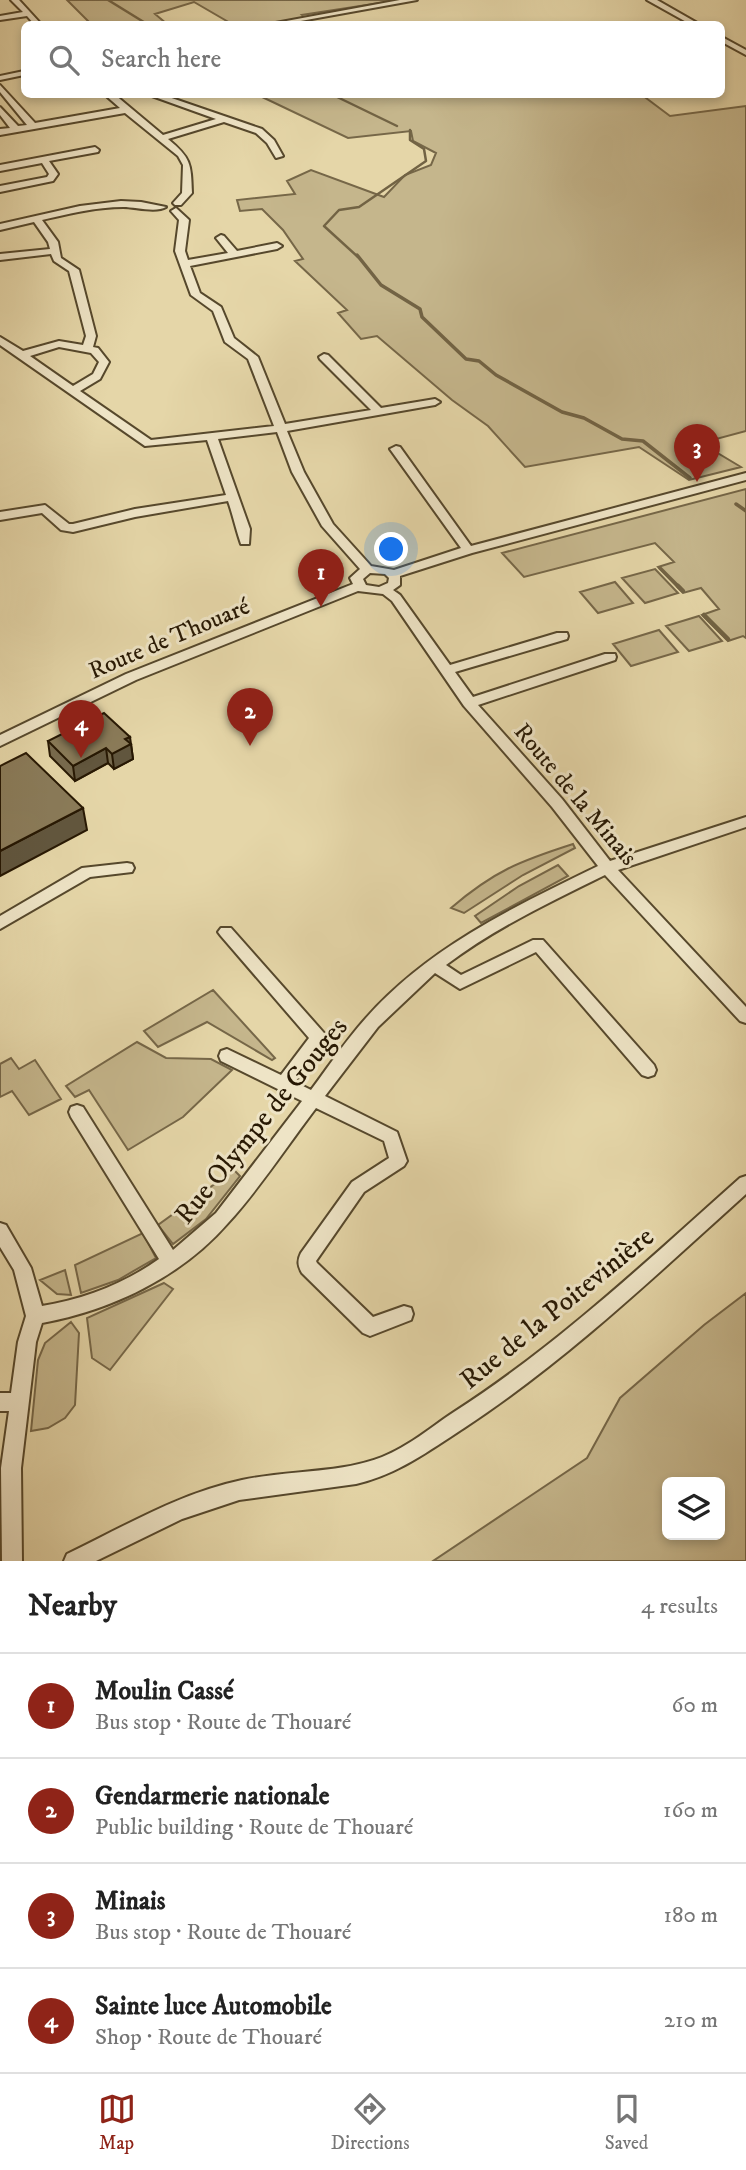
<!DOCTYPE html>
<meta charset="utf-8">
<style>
:root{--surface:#fff;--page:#f6f6f6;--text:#222;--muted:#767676;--line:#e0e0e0;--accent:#8f2418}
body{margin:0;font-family:"IM FELL DW Pica",serif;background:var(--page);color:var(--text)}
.controls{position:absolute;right:21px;bottom:21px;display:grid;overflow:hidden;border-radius:10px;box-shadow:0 4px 10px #0003}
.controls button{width:63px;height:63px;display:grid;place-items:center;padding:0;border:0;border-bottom:2px solid var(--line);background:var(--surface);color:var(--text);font:35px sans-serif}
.you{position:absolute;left:392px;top:550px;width:24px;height:24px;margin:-18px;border:5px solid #fff;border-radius:50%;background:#1a73e8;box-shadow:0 0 0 10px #1a73e833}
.badge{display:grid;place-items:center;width:46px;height:46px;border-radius:50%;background:var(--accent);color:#fff;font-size:23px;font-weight:700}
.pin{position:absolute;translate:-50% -58px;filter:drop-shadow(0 2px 4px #0008)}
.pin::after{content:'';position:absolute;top:37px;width:24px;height:21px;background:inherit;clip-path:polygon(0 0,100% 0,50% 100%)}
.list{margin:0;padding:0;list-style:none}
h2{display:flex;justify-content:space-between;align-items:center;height:91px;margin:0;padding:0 28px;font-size:30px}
h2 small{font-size:23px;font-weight:400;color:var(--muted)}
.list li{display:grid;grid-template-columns:46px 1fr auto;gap:21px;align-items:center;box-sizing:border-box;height:105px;padding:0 28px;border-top:2px solid var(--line)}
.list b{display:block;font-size:26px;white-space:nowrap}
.list p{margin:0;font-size:23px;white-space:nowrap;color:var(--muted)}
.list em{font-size:23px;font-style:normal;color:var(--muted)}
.icon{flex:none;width:38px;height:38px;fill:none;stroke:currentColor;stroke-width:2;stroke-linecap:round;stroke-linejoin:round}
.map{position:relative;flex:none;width:746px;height:1561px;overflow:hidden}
.search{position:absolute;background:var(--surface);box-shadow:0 4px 10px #0003;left:21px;right:21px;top:21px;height:77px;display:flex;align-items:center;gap:18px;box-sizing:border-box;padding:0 24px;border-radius:10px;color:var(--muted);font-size:26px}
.sheet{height:511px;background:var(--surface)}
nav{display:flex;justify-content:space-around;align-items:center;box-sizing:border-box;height:98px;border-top:2px solid var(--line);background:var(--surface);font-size:19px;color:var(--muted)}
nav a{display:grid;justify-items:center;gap:4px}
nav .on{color:var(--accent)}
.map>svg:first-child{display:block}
.green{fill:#c5b68c;stroke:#766748;stroke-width:2;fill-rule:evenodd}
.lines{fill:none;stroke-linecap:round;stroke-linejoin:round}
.stream-far2{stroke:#726344;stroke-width:2.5}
.stream-far1{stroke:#726344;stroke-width:3.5}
.stream{stroke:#726344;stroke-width:4.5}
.minor-casing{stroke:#56482c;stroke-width:4}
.minor{fill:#eee4c6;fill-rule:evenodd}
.wall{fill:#776a4d;stroke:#271803;stroke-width:2}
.shaded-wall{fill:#61563e;stroke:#271803;stroke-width:2}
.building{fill:#8a7b59;stroke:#271803;stroke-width:2}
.labels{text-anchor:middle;stroke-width:6;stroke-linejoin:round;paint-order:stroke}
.street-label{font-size:24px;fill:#271803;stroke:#eee4c6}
.near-street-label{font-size:28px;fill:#271803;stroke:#eee4c6}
</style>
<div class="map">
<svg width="746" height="1561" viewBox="0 0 746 1561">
<rect width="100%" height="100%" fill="#e5d6a8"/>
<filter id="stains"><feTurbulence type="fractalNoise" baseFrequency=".00286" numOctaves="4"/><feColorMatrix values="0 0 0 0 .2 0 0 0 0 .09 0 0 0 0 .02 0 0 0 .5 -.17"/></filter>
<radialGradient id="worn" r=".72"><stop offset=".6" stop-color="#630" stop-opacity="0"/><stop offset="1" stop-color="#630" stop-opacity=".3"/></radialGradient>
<path class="green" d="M67,0H399L302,15L313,24H232L194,2L155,14L167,24H91Z
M258,95H642L670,116L746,106V431L701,443L741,467L689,480L639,447L525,467L488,426L452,400L377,336L361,339L338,313L347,310L295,261L303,259L283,230L262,209L240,211L237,200L295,194L287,181L311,170L384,197L405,175L431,165L436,153L413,141L411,131L348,138Z
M746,489V638L743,636L728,641L702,615L719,609L701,588L683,593L658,567L674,562L655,543L524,577L502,553Z
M655,569L678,593L645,603L622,578Z
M615,582L633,603L598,613L580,592Z
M699,616L722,641L689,651L666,626Z
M659,630L678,652L631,666L613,644Z
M573,844L575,848L523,875L464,913L451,908C494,871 520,861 573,844Z
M558,865L568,876L481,923L475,916L519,886Z
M213,990L275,1058L272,1060L207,1022L158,1047L144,1031Z
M137,1042L166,1058L211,1059L232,1070L183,1117L128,1150L89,1090L75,1097L66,1086Z
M11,1058L19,1069L35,1060L61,1099L29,1115L12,1091L0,1097V1064Z
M234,1170L240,1176L206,1219L173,1244L158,1225Z
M143,1233L156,1258L118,1280L81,1293L75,1265Z
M65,1270L71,1295L57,1294L40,1280Z
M164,1283L173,1289L110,1370L92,1358L87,1318Z
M746,1293V1561H433L587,1458L620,1398L704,1325ZM720,1482V1535H667V1482Z
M71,1322L79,1333L75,1405L65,1418L48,1428L31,1431L38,1360L45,1343Z"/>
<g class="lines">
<path class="stream-far2" d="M108,0L147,24
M331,94L397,126
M358,257L324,226L339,210L359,207L426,161L424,149L410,140V130"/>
<path class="stream-far1" d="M357,255L381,285L420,309L422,317L466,359L479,361L496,375L562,412L584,418L622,439L643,441L690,478
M736,504L746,511
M660,568L680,588"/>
<path class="stream" d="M678,586L683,591
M704,615L728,639"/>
<g class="minor-casing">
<path id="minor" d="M11,0H19L41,24H34L27,16L0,20V16L23,12Z
M400,0H417L284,24H270Z
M647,0H657L699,24H690Z
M722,37L746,50V55L722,42Z
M24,71V75L0,80V76Z
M0,85L35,123L120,108L104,94H114L163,135L216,119L152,96L160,94L262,129L274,140L283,156L276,158L267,143L256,133L224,122L168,139C191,158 191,163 192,193L181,205H175L173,203L182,193L183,165L178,156L125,113L0,135V129L10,128L0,115V107L18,126L27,125L0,92Z
M95,147L99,150L98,152L49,161L58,174L53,181L0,192V186L47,177L49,174L42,163L0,171V165Z
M121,201L141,202L166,207C156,213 135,207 123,207C96,207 68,214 42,220L58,242L61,258L79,270L96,336L93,347L98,348L109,362L100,379L80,391L151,440L274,426L248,359L225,342L213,311L191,295L175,251L179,220L171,211L176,208L189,220L185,251L188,260L228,253L216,238L221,235L224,236L237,251L277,243L282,246L277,249L190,266L200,293L221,307L234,338L258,357L285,424L371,410L320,359L319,357L324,354L328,355L381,408L435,399L440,402L435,405L287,431L304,472L333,524L371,566L394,570L461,548L390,449L396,446L400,447L471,546L746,473V480L472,553L400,576V585L393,590L400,595L450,665L557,633H567L568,636L567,639L455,672L473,697L605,654H615L616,657L615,660L478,705L562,799L610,861L746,817V827L618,870L746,1007V1023L740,1021L605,875C550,902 495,928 446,965L461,975L533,940H543L654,1065L656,1070L654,1075L648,1077L642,1075L536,952L460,989L435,973L378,1027L325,1096L397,1132L407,1161L404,1166L364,1192L316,1261L317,1263L373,1317L404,1306L411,1308L413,1314L411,1320L370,1336L363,1333L302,1273C298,1266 297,1261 301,1253L352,1182L389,1158L384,1141L316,1108C287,1146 260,1188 228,1223C181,1277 112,1310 42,1323L36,1342L21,1468L22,1561H2L1,1468L9,1411H0V1393H11L18,1342L26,1316L14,1270L0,1247V1223L6,1225L31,1268L42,1306C84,1299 124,1284 159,1259L71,1117L69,1112L71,1107L77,1105L83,1107L173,1250L216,1213L302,1101L221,1061L219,1056L221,1051L227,1049L281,1075L309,1038L221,936L218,932L221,928H231L324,1033L326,1038L324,1043L295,1082L311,1090C329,1066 346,1040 366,1018C429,947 514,907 598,866L552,807L464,706L392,601L383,594L358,591L136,680L0,746V735L126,674L353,584L350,578L360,569L322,526L292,472L277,432L218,439L250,529L249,544H241C236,530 233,515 228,501L135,517L73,532L61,530L42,513L0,520V512L45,505L69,524H73L135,509L226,495L207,440L145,446L0,345V337L23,351L59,341L83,345L86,336L69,271L54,261L51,254L0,260V254L50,249L48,242L34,222L0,230V224L80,206ZM59,347L91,353L99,362L93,374L73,386L30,356ZM370,573L385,574L389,578L388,583L379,587L366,585L363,579Z
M127,863L132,864L134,868L132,872L90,877L0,929V916L82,868Z
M746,1176V1194C655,1276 566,1361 464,1428C427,1452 398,1474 356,1484L239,1500L182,1519L96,1561H64L67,1554C123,1527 180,1493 242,1480C288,1470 338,1474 382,1457C408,1447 431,1427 454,1412C558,1345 648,1260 740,1178Z"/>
</g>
<use href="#minor" class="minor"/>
</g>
<path class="wall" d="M48,741L131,744L133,759L114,769L108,763L75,781L50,756Z"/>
<path class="shaded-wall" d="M130,737L133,759L114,769L112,754L125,739Z
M106,748L108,763L75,781L73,766Z
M83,808L87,830L0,876V851Z"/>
<path class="building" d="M104,713L130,737L125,739L131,744L112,754L106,748L73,766L48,741Z
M26,753L83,808L0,851V766Z"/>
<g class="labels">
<g class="street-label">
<text transform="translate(169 638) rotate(-23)" y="8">Route de Thouaré</text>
<text transform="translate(576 794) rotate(50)" y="8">Route de la Minais</text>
</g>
<g class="near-street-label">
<text transform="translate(260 1120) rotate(-51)" y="10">Rue Olympe de Gouges</text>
<text transform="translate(556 1307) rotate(-39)" y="10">Rue de la Poitevinière</text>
</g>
</g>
<rect width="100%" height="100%" filter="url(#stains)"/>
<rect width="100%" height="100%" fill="url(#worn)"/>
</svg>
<div class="controls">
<button><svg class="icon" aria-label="layers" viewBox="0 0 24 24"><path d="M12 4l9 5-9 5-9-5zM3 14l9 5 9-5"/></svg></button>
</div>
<div class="you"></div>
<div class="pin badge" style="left:321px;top:607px">1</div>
<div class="pin badge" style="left:250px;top:746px">2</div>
<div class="pin badge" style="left:697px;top:482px">3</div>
<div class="pin badge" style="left:81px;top:758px">4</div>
<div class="search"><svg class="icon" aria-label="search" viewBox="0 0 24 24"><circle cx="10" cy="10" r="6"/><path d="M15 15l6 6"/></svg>Search here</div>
</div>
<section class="sheet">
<h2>Nearby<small>4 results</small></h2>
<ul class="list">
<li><span class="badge">1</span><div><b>Moulin Cassé</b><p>Bus stop · Route de Thouaré</p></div><em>60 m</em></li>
<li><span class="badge">2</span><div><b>Gendarmerie nationale</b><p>Public building · Route de Thouaré</p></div><em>160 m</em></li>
<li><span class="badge">3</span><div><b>Minais</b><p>Bus stop · Route de Thouaré</p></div><em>180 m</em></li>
<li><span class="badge">4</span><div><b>Sainte luce Automobile</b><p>Shop · Route de Thouaré</p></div><em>210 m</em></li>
</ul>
</section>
<nav>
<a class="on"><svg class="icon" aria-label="map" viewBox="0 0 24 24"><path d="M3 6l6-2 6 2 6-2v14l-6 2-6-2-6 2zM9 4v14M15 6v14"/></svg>Map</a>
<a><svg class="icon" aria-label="directions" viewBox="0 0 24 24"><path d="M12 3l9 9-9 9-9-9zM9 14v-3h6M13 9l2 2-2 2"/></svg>Directions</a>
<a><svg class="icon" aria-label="saved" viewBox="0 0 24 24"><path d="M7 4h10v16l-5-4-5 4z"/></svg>Saved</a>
</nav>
